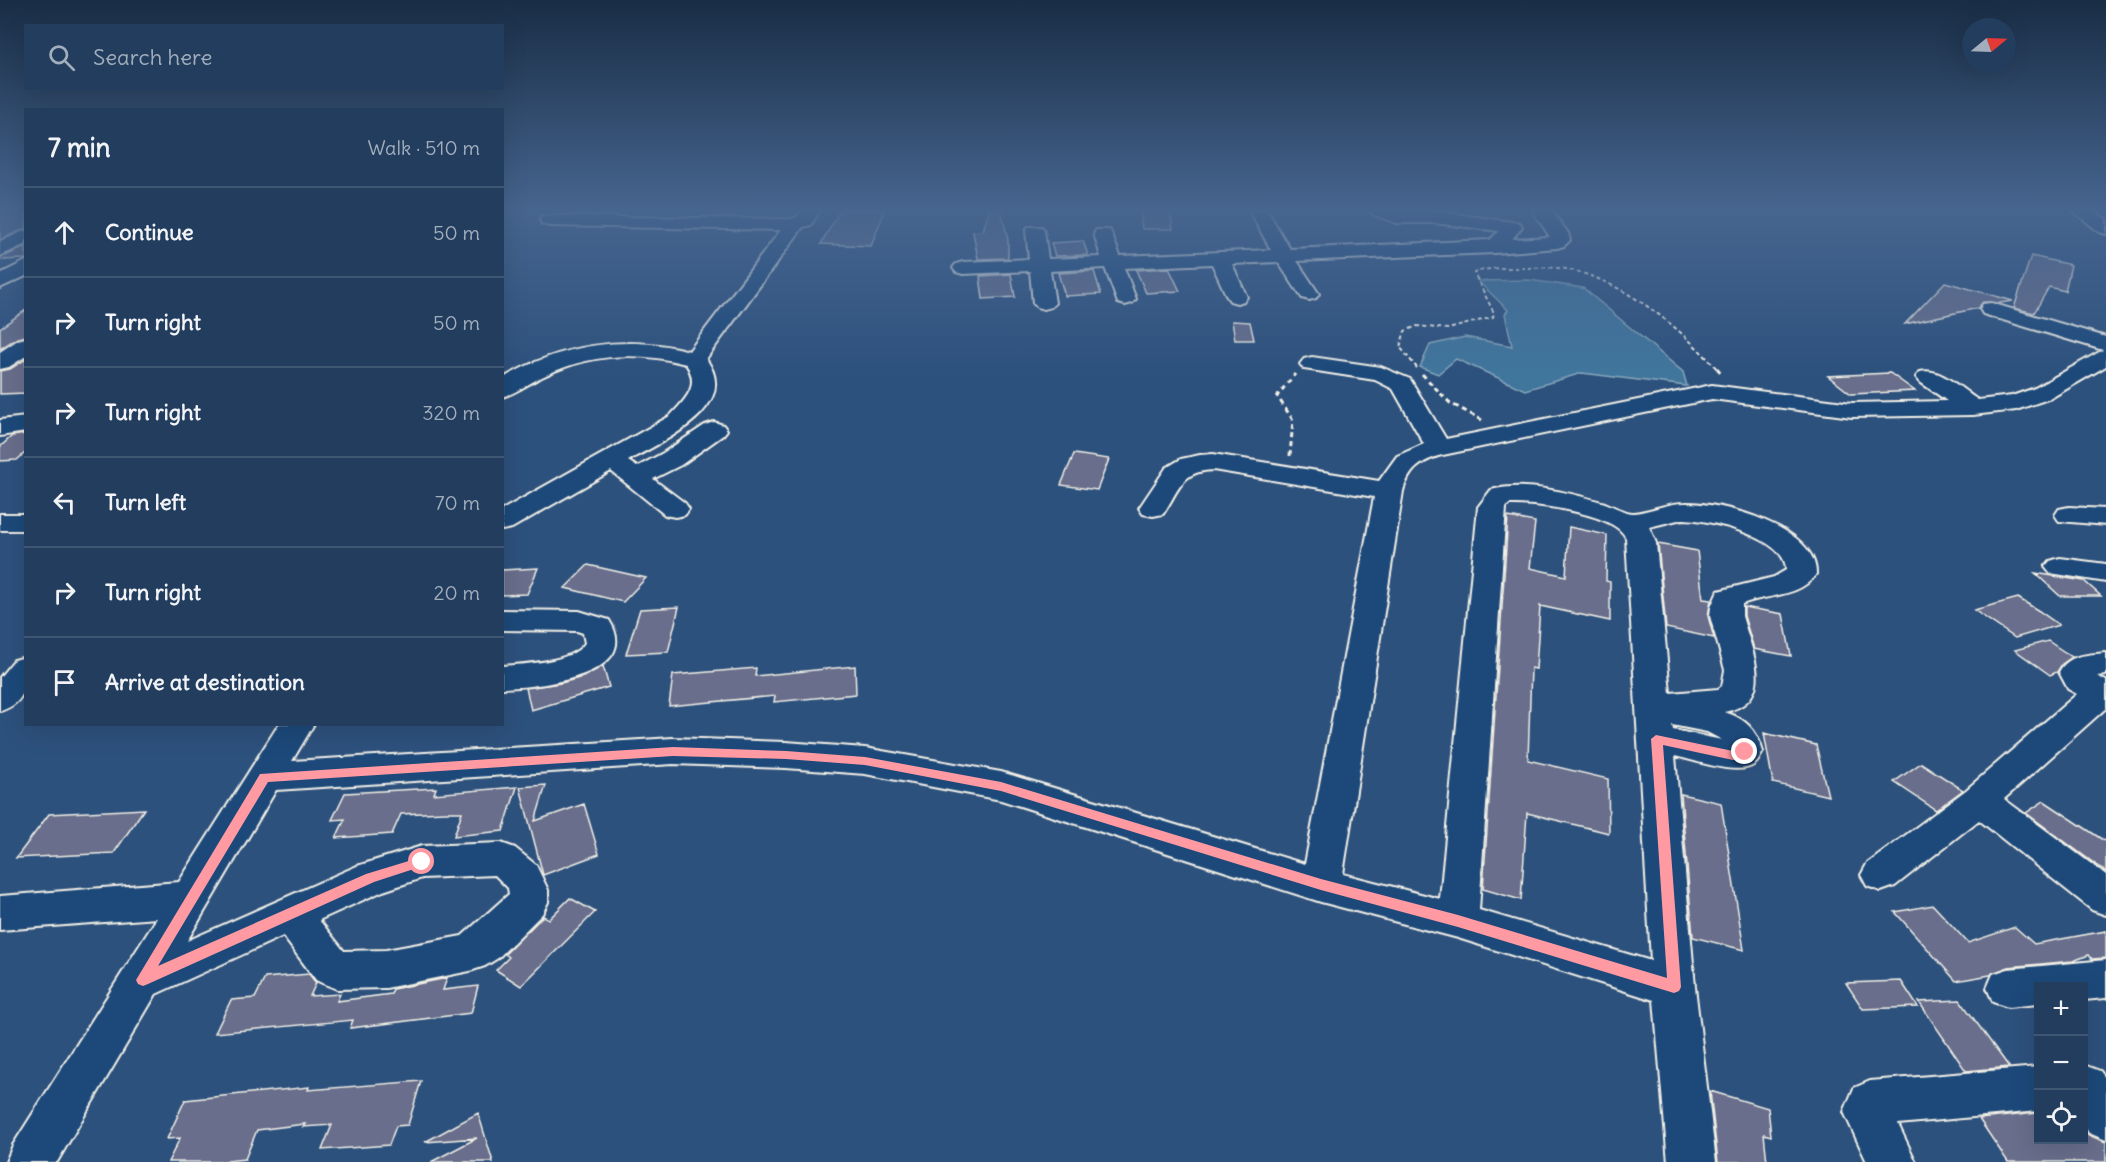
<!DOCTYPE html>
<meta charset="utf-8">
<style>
:root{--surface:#223d5e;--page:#2e4867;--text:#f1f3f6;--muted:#a2aebc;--line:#3f5673}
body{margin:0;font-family:Delius,sans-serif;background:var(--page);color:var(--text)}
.controls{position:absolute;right:18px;bottom:18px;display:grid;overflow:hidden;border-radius:0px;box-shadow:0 6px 24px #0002}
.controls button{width:54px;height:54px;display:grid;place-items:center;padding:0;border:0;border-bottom:2px solid var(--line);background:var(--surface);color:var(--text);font:30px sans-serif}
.compass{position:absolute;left:1962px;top:18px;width:54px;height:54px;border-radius:50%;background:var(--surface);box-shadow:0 6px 24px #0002;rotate:71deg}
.stop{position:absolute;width:18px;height:18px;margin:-14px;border:4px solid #ff9aa2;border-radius:50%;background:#fff}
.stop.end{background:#ff9aa2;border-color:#fff;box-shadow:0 2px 6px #0008}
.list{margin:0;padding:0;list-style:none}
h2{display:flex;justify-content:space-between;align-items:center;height:78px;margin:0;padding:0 24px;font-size:26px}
h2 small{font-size:20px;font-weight:400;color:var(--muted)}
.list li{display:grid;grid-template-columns:39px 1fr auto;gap:18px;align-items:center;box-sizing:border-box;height:90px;padding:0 24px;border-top:2px solid var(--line)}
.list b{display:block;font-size:22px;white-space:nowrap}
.list em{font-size:20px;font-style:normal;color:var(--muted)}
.icon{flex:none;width:33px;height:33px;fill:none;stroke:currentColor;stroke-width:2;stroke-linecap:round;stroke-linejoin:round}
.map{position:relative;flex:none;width:2106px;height:1162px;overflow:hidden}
.search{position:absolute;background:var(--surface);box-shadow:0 6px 24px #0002;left:24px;top:24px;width:480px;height:66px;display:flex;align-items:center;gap:15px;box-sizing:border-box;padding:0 21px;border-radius:0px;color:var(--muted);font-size:22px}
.panel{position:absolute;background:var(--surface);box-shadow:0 6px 24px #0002;left:24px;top:108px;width:480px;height:618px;border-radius:0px}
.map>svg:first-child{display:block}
.water{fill:#40759c;stroke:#88a7ba;stroke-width:1.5}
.building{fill:#676e8b;stroke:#f4f1e8;stroke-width:1.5}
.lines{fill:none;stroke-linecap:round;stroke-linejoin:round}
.minor-casing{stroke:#f4f1e8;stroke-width:4}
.path-far1{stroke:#f4f1e8;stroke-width:2;stroke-dasharray:4 3;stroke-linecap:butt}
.path{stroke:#f4f1e8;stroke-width:3;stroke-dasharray:5 4;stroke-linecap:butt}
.minor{fill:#1f4a7a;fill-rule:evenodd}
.route{fill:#ff9aa2}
</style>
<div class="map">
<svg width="2106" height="1162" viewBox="0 0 2106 1162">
<rect width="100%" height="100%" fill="#2d517d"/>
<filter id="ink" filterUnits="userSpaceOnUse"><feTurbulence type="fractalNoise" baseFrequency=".0167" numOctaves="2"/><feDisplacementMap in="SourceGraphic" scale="12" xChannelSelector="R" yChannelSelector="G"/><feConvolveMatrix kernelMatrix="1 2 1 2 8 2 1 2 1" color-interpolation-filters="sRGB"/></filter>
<g filter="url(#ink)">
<path class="water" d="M1529,280L1583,288L1683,372L1687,386L1582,373L1525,390L1456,359L1438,374L1420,367L1430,345L1465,337L1512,346L1505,314L1508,310L1478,281Z"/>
<path class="building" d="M840,210H885L871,246L821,244Z
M989,210H1001L1008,240V258L978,259L973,232L983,231Z
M1140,210H1170L1173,229H1142Z
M0,211L26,212V228L0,240Z
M1083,241L1088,255L1055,256L1051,243Z
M26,247V259L0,260V258Z
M2031,256L2071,265L2065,291L2049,287L2034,313L2014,308Z
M1169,268L1180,291L1146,293L1136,270Z
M1094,271L1101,294L1065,296L1058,273Z
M1011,274L1015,297L983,299L980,276Z
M1945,282L2013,301L2000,303L1983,302L1978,308L1905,324Z
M26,310V336L17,338L0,349V328Z
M1232,321L1250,322L1254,340H1235Z
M26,359V393L0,394V371L10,369Z
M1890,373L1915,391L1851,394L1828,376Z
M26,434V452L17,460L0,461V447L12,436Z
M1074,454L1109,459L1097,490L1061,485Z
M1508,517L1535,522L1530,568L1566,576L1569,527L1607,535L1606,581L1610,582V621L1540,606L1536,669L1531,668L1528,760L1608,779L1609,833L1527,813L1521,900L1483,889Z
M1658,544L1697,551L1703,599L1711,600L1708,616L1714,638L1666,628Z
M588,565L646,578L623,602L565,588Z
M538,568L527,594L502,595V570Z
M2035,573L2084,581L2101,596H2060Z
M2018,598L2039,611L2059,625L2015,638L1974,610Z
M679,607L668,652L626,654L640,609Z
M1744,607L1783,614L1791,656L1754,649L1744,616Z
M2048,641L2072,657L2062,664L2057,672L2050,675L2015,650Z
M603,666L609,687L531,710L526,688L561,683L583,677Z
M855,666L856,694L774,702L775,696L669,706L673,675L756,668L755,676Z
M1764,733L1816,745L1828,796L1773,783Z
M1921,763L1963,790L1936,810L1894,782Z
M546,785L535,821L584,804L599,854L543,875L520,787Z
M517,787L503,831L454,836L462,812H444L401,814L392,834L336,838L345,819L332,820L345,793L436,788L434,794Z
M1681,794L1721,803L1744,950L1693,937Z
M2044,801L2106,842V872L2026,813Z
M144,809L114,853L16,858L49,814Z
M570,898L595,912L521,986L496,970L509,957L505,954L543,916L549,919Z
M1933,905L1968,943L2015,927L2034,944L2106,931V958L2092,959L2089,955L2073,961L2008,967L1990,975L1956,981L1895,912Z
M309,974L316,983L310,996L340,994L337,1001L391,994L393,989L447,978L443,990L478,986L471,1013L350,1028L353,1020L215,1033L231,1000L255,998L265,978Z
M1901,981L1918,1007L1863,1009L1846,983Z
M1960,1000L2009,1067L1966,1071L1919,1002Z
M421,1081L408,1125L396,1126L389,1145L322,1150L332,1125L303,1127L305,1124L257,1130L245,1159L218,1162H168L180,1138L167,1139L185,1100L309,1087L308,1090Z
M1710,1091L1768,1108L1771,1136L1764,1134L1767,1162H1718Z
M478,1113L493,1162H431L477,1138L425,1142Z
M2038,1113V1140H2084V1128L2088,1135L2106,1142V1162H2008L1979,1119Z"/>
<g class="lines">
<g class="minor-casing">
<path id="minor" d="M802,210H820L811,225L803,227L706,359C742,408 662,441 628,461L637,467L663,453L705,425L714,422L723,425L727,430L723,435L681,465L653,479L685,503L689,509L685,515L675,517L665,515L611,471L512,528L502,530V510L670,416C685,400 701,386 686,364C638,351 589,354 544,376C530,382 517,393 502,397V379C558,345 626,334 689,351L781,230L549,226L542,224L540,220L542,216L790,219L797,217Z
M1249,210H1267L1290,249L1490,240L1499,231L1434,223H1396L1372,214L1369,210L1434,211L1520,223L1522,227L1512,239L1550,237L1532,210H1551L1568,233L1570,240L1564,246L1557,248L1494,253L1297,261L1319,294L1316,298L1309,300L1302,298L1278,262L1232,264L1247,297L1244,301L1237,303L1230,301L1227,297L1212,264L1124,268L1136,299L1132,303L1125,305L1118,303L1105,268L1050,271L1055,303L1051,307L1044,309L1037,307L1033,303L1030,271L963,274L956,272L953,268L956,264L963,262L1029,259L1026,231L1028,227H1042L1044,231L1048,259L1101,257L1094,234L1096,230H1110L1120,256L1271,250Z
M2072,210H2093L2106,219V234L2099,232Z
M26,230V244L0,256V242Z
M26,261V276L0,288V274Z
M1991,303L2106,337V366L2051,398L2016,410L1973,415L1852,417L1712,399L1438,456C1418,463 1409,471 1403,491L1343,874L1440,899L1478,507L1491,490C1527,481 1570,493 1605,503C1613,506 1627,514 1635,513C1652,511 1667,503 1685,503C1722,502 1817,527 1816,574C1800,598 1766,594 1742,604V616C1752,652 1777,701 1724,712C1745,718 1757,730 1763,752C1760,756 1759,761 1755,764C1739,777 1694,760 1675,756L1695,987L1716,1162H1668L1654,1000L1458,938L1321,902L1001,800L865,774L786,768L673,764L276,790L187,941L357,866L422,846L501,843L515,848L536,865L548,890V902L542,914L498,958L485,966L470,971L386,988L337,989L322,983L316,980L283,936L156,994L57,1162H6L13,1145L157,918L0,930V896L179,882L279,724H314L292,761L673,738L786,742L865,748L1001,772L1305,864L1374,497L1213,470C1180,471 1179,491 1163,514L1153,516L1143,514L1139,508L1166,468L1181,459L1200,455L1213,454L1379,481L1397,456L1424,444L1393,389L1375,380L1304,369L1300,364L1304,359L1312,357L1381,367L1410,379L1446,439L1712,385L1852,403L1947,401L1920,382L1916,377L1920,372C1940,367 1961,389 1978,400L2012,396L2035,388L2103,350L1983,314L1980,309L1983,304ZM1509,504C1534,503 1616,513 1626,538L1651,961L1479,910L1506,508ZM1682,519C1707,519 1787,537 1786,570L1774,577L1718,591L1711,607L1710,616L1725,670L1722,686L1718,689L1670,693L1656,543L1649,527ZM1672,725L1707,732L1722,740L1673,730ZM495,875L508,888L509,894L462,936L386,950L344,951L319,920L383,891L422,878Z
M26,338V356L9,367L0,369V352L18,340Z
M26,417V432L0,436V420Z
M2069,507L2106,509V525L2059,521L2055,515L2059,509Z
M0,514H26V530H0Z
M2060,558L2106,564V582L2050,573L2045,567L2050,561Z
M502,610L579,611L609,620C645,676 537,687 502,688V666C524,664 572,663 585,643L583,633L577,631L502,630Z
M2106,653V675L2097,676L2106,681V708L2004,799L2106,875V915L2092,910L1979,820L1895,886L1881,891L1867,886L1861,875L1867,864L1966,790L2077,694L2068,689L2059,672C2069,654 2087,655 2106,653Z
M26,657C26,682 29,702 0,711V677L14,660Z
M2106,960V998L2084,1000V986H2038V1004L2008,1007L1993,1002L1987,988L1993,974L2008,969Z
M2084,1065L2100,1071L2106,1079V1140L2089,1133L2084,1125Z
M2038,1067V1111L1898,1124L1916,1162H1867L1844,1112L1854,1088L1870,1081Z"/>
</g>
<path class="path-far1" d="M1417,368L1400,347L1405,331L1417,326L1448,329L1493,317L1494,313L1474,273C1489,267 1504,268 1520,268C1536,268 1554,266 1571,270C1626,283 1681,328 1718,370"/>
<path class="path" d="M1717,368L1722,374
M1422,374L1450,403L1482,420
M1290,456L1293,420L1277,396L1295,374"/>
<use href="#minor" class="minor"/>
</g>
</g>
<linearGradient id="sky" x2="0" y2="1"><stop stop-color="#192d45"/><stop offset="0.56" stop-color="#46658f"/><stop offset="1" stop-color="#46658f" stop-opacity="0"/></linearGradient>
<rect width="2106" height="373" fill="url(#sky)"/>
<path class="route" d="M1656,735L1733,751L1745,748L1751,752L1745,759L1733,760L1663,745L1681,987L1679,991L1674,993L1458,927L1321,890L1001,791L865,765L786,759L673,756L268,782L158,966L366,874L422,857L428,862L426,865L374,882L148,984L143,986L138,984L136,980L260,774L673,747L786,751L865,757L1001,782L1321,879L1458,915L1667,978L1651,739Z"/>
</svg>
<div class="controls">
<button>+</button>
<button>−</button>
<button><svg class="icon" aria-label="locate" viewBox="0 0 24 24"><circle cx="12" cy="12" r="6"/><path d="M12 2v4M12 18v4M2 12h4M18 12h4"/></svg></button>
</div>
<svg class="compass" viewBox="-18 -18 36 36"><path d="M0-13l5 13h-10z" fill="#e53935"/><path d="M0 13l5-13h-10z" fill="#a2aebc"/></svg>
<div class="stop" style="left:422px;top:862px"></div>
<div class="stop end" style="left:1745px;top:752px"></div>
<div class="search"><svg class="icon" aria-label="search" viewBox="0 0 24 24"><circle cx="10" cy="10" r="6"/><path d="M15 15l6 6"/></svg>Search here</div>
<section class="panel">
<h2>7 min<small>Walk · 510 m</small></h2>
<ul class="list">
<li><svg class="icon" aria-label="ahead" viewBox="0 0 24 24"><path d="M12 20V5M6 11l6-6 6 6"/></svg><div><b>Continue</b></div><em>50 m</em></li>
<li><svg class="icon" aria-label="right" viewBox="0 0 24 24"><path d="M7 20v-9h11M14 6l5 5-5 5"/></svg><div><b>Turn right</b></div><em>50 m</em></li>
<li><svg class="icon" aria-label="right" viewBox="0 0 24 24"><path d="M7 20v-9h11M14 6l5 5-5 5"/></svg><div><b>Turn right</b></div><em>320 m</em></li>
<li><svg class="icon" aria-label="left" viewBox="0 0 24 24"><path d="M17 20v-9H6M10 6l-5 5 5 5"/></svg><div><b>Turn left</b></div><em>70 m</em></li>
<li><svg class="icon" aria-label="right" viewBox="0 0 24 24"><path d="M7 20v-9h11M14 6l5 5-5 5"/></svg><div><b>Turn right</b></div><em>20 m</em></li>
<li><svg class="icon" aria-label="arrive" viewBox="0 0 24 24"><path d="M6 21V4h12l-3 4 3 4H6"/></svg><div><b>Arrive at destination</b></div></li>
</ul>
</section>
</div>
